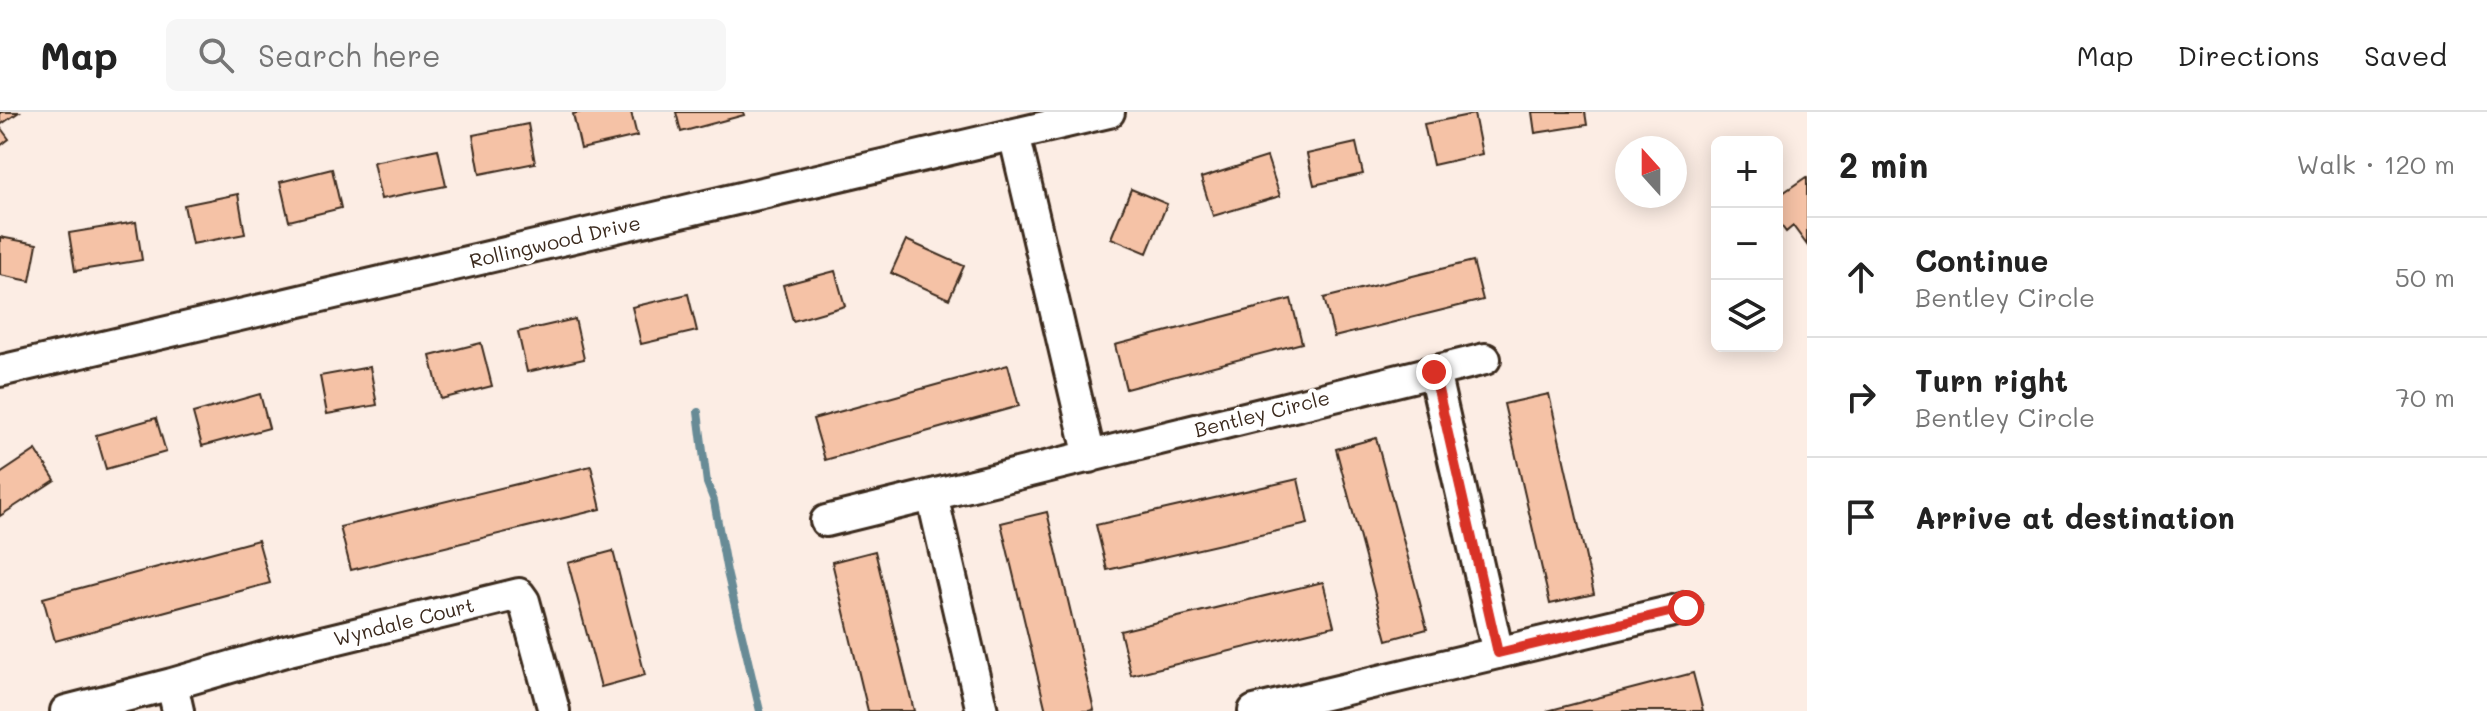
<!DOCTYPE html>
<meta charset="utf-8">
<style>
:root{--surface:#fff;--page:#f6f6f6;--text:#222;--muted:#767676;--line:#e0e0e0}
body{margin:0;font-family:Mali,sans-serif;background:var(--page);color:var(--text)}
.controls{position:absolute;right:24px;top:24px;display:grid;overflow:hidden;border-radius:12px;box-shadow:0 4px 20px #0003}
.controls button{width:72px;height:72px;display:grid;place-items:center;padding:0;border:0;border-bottom:2px solid var(--line);background:var(--surface);color:var(--text);font:40px sans-serif}
.compass{position:absolute;left:1615px;top:24px;width:72px;height:72px;border-radius:50%;background:var(--surface);box-shadow:0 4px 20px #0003;rotate:339deg}
.stop{position:absolute;width:24px;height:24px;margin:-18px;border:6px solid #d93025;border-radius:50%;background:#fff}
.stop.end{background:#d93025;border-color:#fff;box-shadow:0 2px 8px #0008}
.list{margin:0;padding:0;list-style:none}
h2{display:flex;justify-content:space-between;align-items:center;height:104px;margin:0;padding:0 32px;font-size:34px}
h2 small{font-size:26px;font-weight:400;color:var(--muted)}
.list li{display:grid;grid-template-columns:52px 1fr auto;gap:24px;align-items:center;box-sizing:border-box;height:120px;padding:0 32px;border-top:2px solid var(--line)}
.list b{display:block;font-size:30px;white-space:nowrap}
.list p{margin:0;font-size:26px;white-space:nowrap;color:var(--muted)}
.list em{font-size:26px;font-style:normal;color:var(--muted)}
.icon{flex:none;width:44px;height:44px;fill:none;stroke:currentColor;stroke-width:2;stroke-linecap:round;stroke-linejoin:round}
.map{position:relative;flex:none;width:1807px;height:599px;overflow:hidden}
header{display:flex;align-items:center;gap:48px;box-sizing:border-box;height:112px;padding:0 40px;background:var(--surface);border-bottom:2px solid var(--line)}
header strong{font-size:38px}
nav{display:flex;gap:44px;margin-inline-start:auto;font-size:28px}
.search{width:560px;height:72px;background:var(--page);display:flex;align-items:center;gap:20px;box-sizing:border-box;padding:0 28px;border-radius:12px;color:var(--muted);font-size:30px}
main{display:flex}
aside{flex:1;background:var(--surface)}
.map>svg:first-child{display:block}
.lines{fill:none;stroke-linecap:round;stroke-linejoin:round}
.stream{stroke:#678b96;stroke-width:8}
.building{fill:#f5c2a6;stroke:#3b2a1e;stroke-width:2}
.minor-casing{stroke:#3b2a1e;stroke-width:36}
.minor{stroke:#fff;stroke-width:30}
.route{stroke:#d93025;stroke-width:10}
.labels{text-anchor:middle;stroke-width:8;stroke-linejoin:round;paint-order:stroke}
.street-label{font-size:20px;fill:#3b2a1e;stroke:#fff}
</style>
<header>
<strong>Map</strong>
<div class="search"><svg class="icon" aria-label="search" viewBox="0 0 24 24"><circle cx="10" cy="10" r="6"/><path d="M15 15l6 6"/></svg>Search here</div>
<nav><a>Map</a><a>Directions</a><a>Saved</a></nav>
</header>
<main>
<div class="map">
<svg width="1807" height="599" viewBox="0 0 1807 599">
<rect width="100%" height="100%" fill="#fcede4"/>
<filter id="ink" filterUnits="userSpaceOnUse"><feTurbulence type="fractalNoise" baseFrequency=".0125" numOctaves="2"/><feDisplacementMap in="SourceGraphic" scale="16" xChannelSelector="R" yChannelSelector="G"/><feConvolveMatrix kernelMatrix="1 2 1 2 8 2 1 2 1" color-interpolation-filters="sRGB"/></filter>
<g filter="url(#ink)">
<g class="lines">
<path class="stream" d="M698,300L707,371L714,389L727,460L760,599"/>
</g>
<path class="building" d="M0,0H19L0,13Z
M581,0H631L637,24L581,37L573,2Z
M676,0H743L744,3L681,20Z
M1532,0H1585L1587,13L1535,21Z
M1474,2L1482,42L1433,53L1424,12Z
M528,12L535,51L480,62L473,23Z
M0,15L9,27L0,34Z
M1356,31L1363,62L1314,73L1307,42Z
M438,37L446,74L381,87L373,50Z
M1267,45L1280,84L1213,104L1201,66Z
M332,57L341,96L289,109L280,70Z
M1806,65L1807,66V133L1793,114L1786,120L1777,108V102L1781,99L1777,93V85Z
M1131,77L1167,92L1147,141L1111,126Z
M238,82L245,122L192,132L184,93Z
M136,110L142,148L75,159L69,121Z
M0,125L37,132L30,169L0,163Z
M906,128L964,154L949,187L891,161Z
M1473,149L1483,188L1334,225L1324,186Z
M835,159L845,194L793,209L783,173Z
M688,182L697,219L641,232L632,195Z
M1291,187L1302,231L1126,277L1115,233Z
M575,207L584,247L527,260L518,220Z
M481,231L492,274L441,287L430,244Z
M1008,253L1019,294L825,348L813,307Z
M370,255L377,293L327,302L320,264Z
M260,282L269,316L202,334L193,301Z
M1549,282L1594,482L1550,492L1504,292Z
M156,306L166,340L106,357L96,323Z
M1376,326L1427,517L1387,528L1336,337Z
M36,338L55,368L0,404V362Z
M591,354L601,397L351,458L340,415Z
M1298,367L1308,412L1107,458L1096,413Z
M1047,400L1094,598L1088,599H1046L1001,411Z
M258,428L270,471L55,529L43,486Z
M613,439L645,563L601,575L568,451Z
M875,439L914,599H868L832,450Z
M1323,470L1334,514L1131,563L1120,519Z
M1693,561L1703,599H1547Z"/>
<g class="lines">
<g class="minor-casing">
<path id="minor" d="M1014,22L1090,345
M0,259L1109,0
M1434,260L1498,541
M932,383L982,599
M826,409L1485,247
M66,599L172,572
M178,599L172,572L289,538L519,482L524,489L554,599
M1254,599L1686,496"/>
</g>
<use href="#minor" class="minor"/>
</g>
</g>
<g class="lines" filter="url(#ink)">
<path class="route" d="M1434,260L1498,541L1686,496"/>
</g>
<g class="labels">
<g class="street-label">
<text transform="translate(555 130) rotate(-13)" y="7">Rollingwood Drive</text>
<text transform="translate(1262 302) rotate(-14)" y="7">Bentley Circle</text>
<text transform="translate(404 510) rotate(-14)" y="7">Wyndale Court</text>
</g>
</g>
</svg>
<div class="controls">
<button>+</button>
<button>−</button>
<button><svg class="icon" aria-label="layers" viewBox="0 0 24 24"><path d="M12 4l9 5-9 5-9-5zM3 14l9 5 9-5"/></svg></button>
</div>
<svg class="compass" viewBox="-18 -18 36 36"><path d="M0-13l5 13h-10z" fill="#e53935"/><path d="M0 13l5-13h-10z" fill="#767676"/></svg>
<div class="stop" style="left:1686px;top:496px"></div>
<div class="stop end" style="left:1434px;top:260px"></div>
</div>
<aside>
<h2>2 min<small>Walk · 120 m</small></h2>
<ul class="list">
<li><svg class="icon" aria-label="ahead" viewBox="0 0 24 24"><path d="M12 20V5M6 11l6-6 6 6"/></svg><div><b>Continue</b><p>Bentley Circle</p></div><em>50 m</em></li>
<li><svg class="icon" aria-label="right" viewBox="0 0 24 24"><path d="M7 20v-9h11M14 6l5 5-5 5"/></svg><div><b>Turn right</b><p>Bentley Circle</p></div><em>70 m</em></li>
<li><svg class="icon" aria-label="arrive" viewBox="0 0 24 24"><path d="M6 21V4h12l-3 4 3 4H6"/></svg><div><b>Arrive at destination</b></div></li>
</ul>
</aside>
</main>
